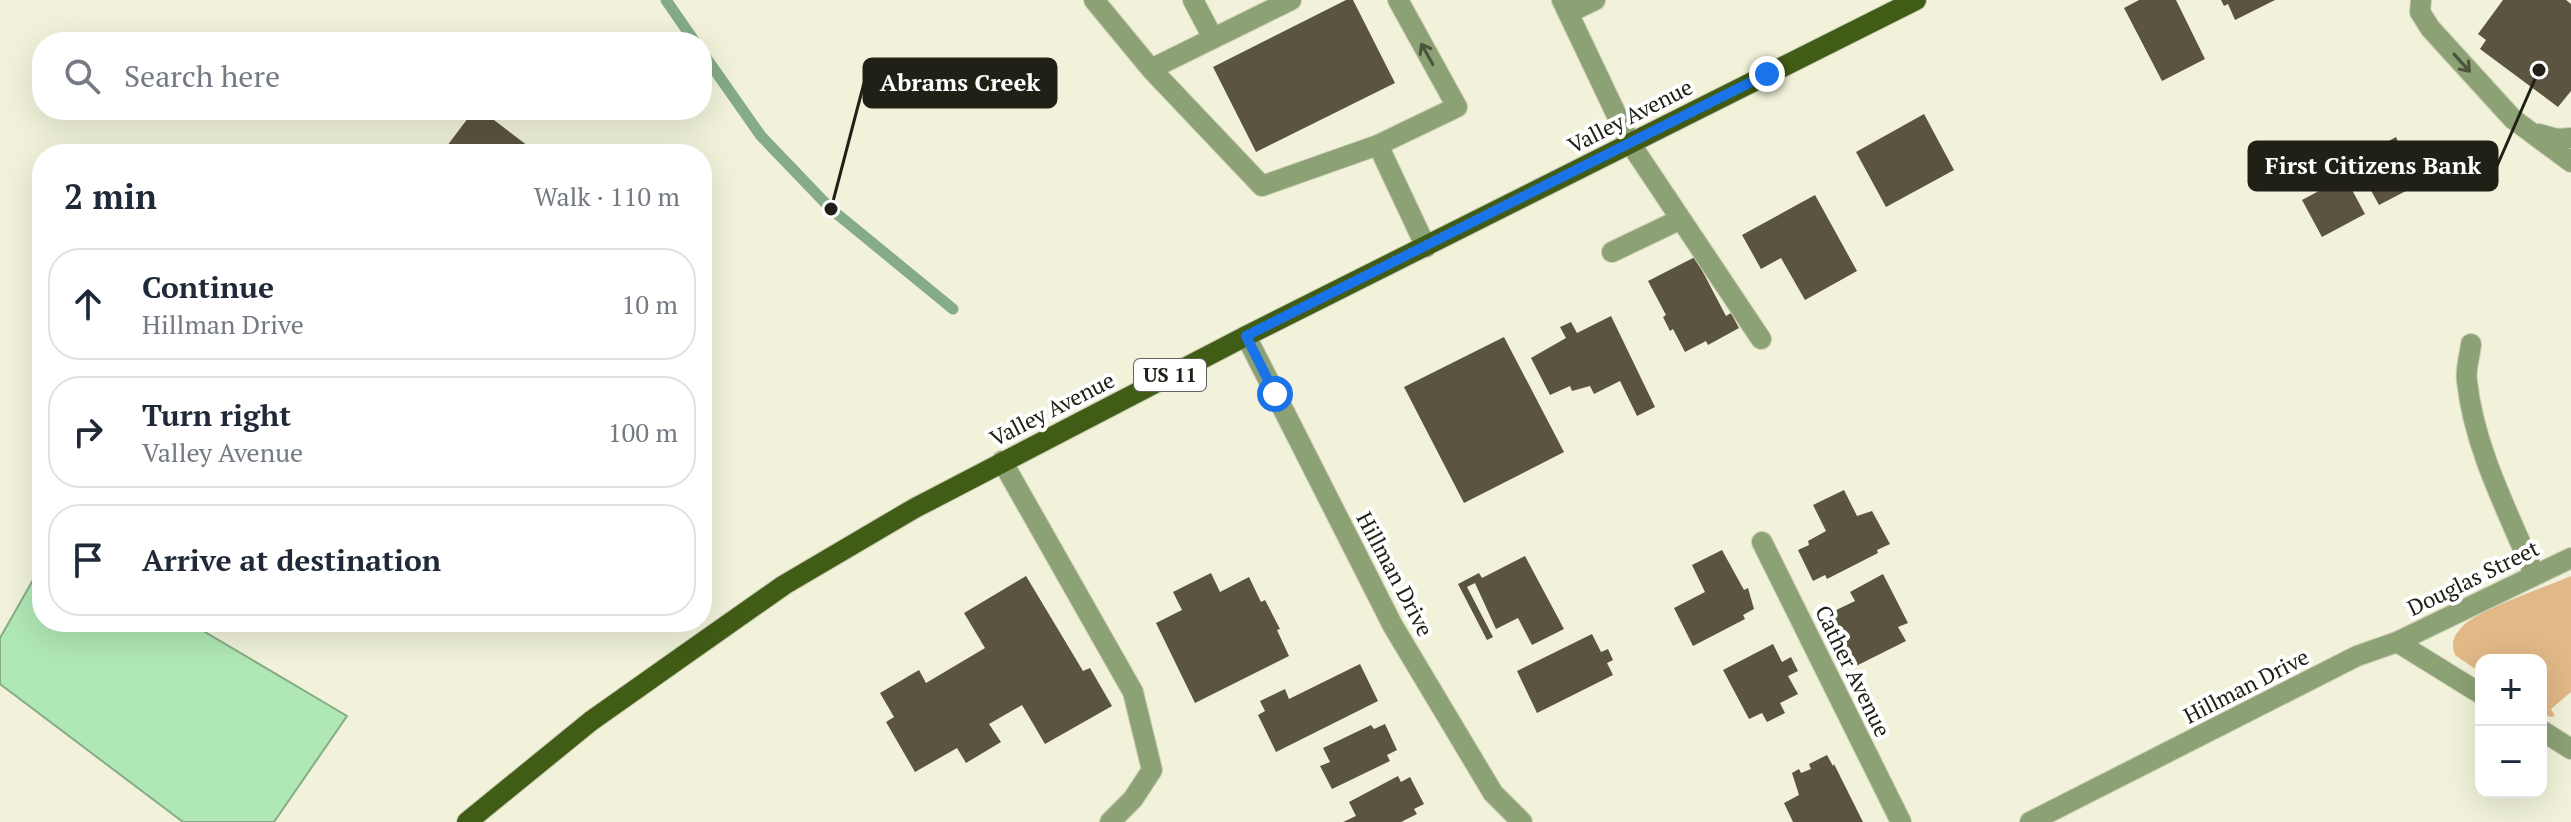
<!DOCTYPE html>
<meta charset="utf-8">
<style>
:root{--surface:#fff;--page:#f2f2f3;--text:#1f2937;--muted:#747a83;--line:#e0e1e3}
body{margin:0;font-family:"PT Serif",serif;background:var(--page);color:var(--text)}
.controls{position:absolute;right:24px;bottom:24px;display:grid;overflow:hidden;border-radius:16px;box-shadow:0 8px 32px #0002}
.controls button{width:72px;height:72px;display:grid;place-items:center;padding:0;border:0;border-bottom:2px solid var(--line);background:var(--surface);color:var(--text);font:40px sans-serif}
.stop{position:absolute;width:24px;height:24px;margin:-18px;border:6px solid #1a73e8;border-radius:50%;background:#fff}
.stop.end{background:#1a73e8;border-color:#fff;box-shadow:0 2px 8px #0008}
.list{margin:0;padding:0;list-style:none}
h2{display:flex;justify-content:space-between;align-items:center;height:104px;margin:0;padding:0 32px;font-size:34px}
h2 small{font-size:26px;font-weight:400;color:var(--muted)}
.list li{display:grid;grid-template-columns:52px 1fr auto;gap:24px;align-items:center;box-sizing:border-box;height:112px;margin:0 16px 16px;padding:0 16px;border:2px solid var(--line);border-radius:32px}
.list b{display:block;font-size:30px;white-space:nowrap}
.list p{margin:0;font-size:26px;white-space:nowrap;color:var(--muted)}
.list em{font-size:26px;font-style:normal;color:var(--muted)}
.icon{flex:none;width:44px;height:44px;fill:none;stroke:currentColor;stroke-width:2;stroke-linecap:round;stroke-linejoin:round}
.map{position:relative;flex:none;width:2571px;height:822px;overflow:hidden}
.search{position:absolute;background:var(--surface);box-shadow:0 8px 32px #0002;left:32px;top:32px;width:680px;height:88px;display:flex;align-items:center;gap:20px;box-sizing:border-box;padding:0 28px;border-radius:32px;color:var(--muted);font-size:30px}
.panel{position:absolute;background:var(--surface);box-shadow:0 8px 32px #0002;left:32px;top:144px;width:680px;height:488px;border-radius:32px}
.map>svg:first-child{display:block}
.green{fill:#e1b886}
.water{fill:#b0e8b5;stroke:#85ac86;stroke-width:2}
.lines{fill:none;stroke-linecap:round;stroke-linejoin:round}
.stream{stroke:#85ac86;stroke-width:11}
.building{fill:#5b5440}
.minor-casing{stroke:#cbccb6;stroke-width:22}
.major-casing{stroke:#cbccb6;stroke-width:22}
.minor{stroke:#8ca174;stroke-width:20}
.major{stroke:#415c15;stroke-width:20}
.oneway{stroke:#4b543c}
.route{stroke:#1a73e8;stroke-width:10}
.labels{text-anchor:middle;stroke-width:8;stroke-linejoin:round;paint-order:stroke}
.shield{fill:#fff;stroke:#63635d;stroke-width:2}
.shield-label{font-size:20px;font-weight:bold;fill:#202017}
.street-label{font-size:22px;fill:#202017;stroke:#fff}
.leader{fill:none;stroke:#202017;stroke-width:3}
.callout-dot{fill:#202017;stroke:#fff;stroke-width:3}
.callout{fill:#202017;stroke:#202017;stroke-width:3}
.callout-label{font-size:24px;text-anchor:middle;font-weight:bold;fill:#fff}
</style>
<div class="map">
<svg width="2571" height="822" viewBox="0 0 2571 822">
<rect width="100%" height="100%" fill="#f1f2d9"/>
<path class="green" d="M2571,576V692L2551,709L2555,716L2550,717L2541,712V660H2481V673L2455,655C2451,644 2453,636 2462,627C2477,610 2546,587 2571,576Z"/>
<path class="water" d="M42,564V622H188L347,716L274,822H183L0,684V638Z"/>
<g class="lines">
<path class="stream" d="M666,0L695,42
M702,52L761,136L831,209L953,309"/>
</g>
<path class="building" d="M1346,0H1353L1395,83L1256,152L1213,67Z
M2139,0H2176L2205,59L2162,81L2124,8Z
M2221,0H2275L2235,20L2228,4L2224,6Z
M2503,0H2566L2571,4V91L2558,107L2480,49L2486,40L2478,34Z
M474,110H481L528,146L522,154H441Z
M1924,114L1954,170L1886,207L1856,152Z
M2396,137L2400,146L2409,142L2429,179L2379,205L2358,167L2371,160L2367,153Z
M2345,177L2365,214L2322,237L2302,200Z
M1815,195L1857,271L1805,300L1781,258L1761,269L1742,235Z
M1695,257L1726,316L1731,313L1739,328L1708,345L1706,341L1685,352L1673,329L1670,331L1663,317L1666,315L1648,281Z
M1611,316L1655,407L1637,416L1620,381L1594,394L1590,386L1572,391L1570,386L1550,395L1531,358L1566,338L1560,327L1571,322L1577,333Z
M1504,337L1564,452L1464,503L1404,387Z
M1844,490L1857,516L1872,511L1890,544L1877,550L1878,553L1827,579L1825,575L1813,581L1798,550L1809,545L1808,541L1826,531L1813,505Z
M1722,550L1744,590L1748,588L1754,609L1743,615L1745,619L1693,646L1674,608L1705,592L1692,565Z
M1525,556L1564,629L1532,645L1518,618L1496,629L1475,583L1467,587L1493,637L1487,640L1458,584L1479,573L1482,578Z
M1211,573L1220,592L1249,577L1261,602L1265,600L1280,629L1277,630L1289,656L1195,703L1156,623L1182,610L1173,592Z
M1883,574L1908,623L1898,627L1906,641L1856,666L1846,646L1841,649L1835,636L1840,634L1830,613L1855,601L1850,592Z
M1026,576L1083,671L1090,668L1112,706L1045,744L1022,705L989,724L1001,742L966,763L957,748L915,772L886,722L894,717L880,693L919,670L926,683L985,648L964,613Z
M1592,634L1601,652L1608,649L1613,660L1607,663L1613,675L1537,713L1517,671Z
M1773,644L1782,662L1791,657L1798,671L1788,676L1798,694L1780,703L1785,713L1767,722L1762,713L1749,719L1723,670Z
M1360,664L1378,701L1276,752L1258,715L1265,711L1260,701L1285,689L1289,699Z
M1385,724L1397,750L1387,755L1390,761L1332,789L1320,766L1330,762L1323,748L1371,725L1374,729Z
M1827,755L1833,766L1834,764L1863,822H1793L1784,803L1799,795L1792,773L1799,769L1801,773L1811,769L1809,764Z
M1398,776L1401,782L1410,777L1424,804L1414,809L1417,814L1401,822H1343L1356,816L1349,802Z"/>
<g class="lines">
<g class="minor-casing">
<path id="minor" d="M1094,0L1151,69L1262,186L1378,145L1457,107L1398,0
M1193,0L1213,38
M1562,0L1630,143L1761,339
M2421,0L2420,12L2430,28L2513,119L2571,162
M1568,13L1595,0
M1151,69L1291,0
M2539,134L2557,139L2571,138
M1378,145L1426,247
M1612,252L1681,219
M1246,336L1393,626L1493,793L1522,822
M2471,344C2470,356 2465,369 2467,381C2474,448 2508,512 2534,574
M1002,461L1133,692L1152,770L1133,799L1110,822
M1762,542L1901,822
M2397,642L2481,694
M2541,730L2571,749
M2030,822L2357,656L2397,642L2571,558"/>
</g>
<g class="major-casing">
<path id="major" d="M467,822L591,721L683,656L784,585L915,508L1246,336L1916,0"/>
</g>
<use href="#minor" class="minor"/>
<use href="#major" class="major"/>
</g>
<defs><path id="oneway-shaft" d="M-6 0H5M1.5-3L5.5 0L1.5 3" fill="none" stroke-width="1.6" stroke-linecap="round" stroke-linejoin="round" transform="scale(2)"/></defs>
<g class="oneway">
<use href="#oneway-shaft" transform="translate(1427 54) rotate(-119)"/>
<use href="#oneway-shaft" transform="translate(2462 63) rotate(48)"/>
</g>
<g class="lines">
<path class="route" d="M1275,394L1246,336L1767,74"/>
</g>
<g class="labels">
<rect class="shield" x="1134" y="359" width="72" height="32" rx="6"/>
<g class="shield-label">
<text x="1170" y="382">US 11</text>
</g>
<g class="street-label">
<text transform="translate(1630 116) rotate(-27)" y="8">Valley Avenue</text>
<text transform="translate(1052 409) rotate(-27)" y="8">Valley Avenue</text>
<text transform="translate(1395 574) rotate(62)" y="8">Hillman Drive</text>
<text transform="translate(2473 578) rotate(-26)" y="8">Douglas Street</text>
<text transform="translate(1853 671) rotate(64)" y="8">Cather Avenue</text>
<text transform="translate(2246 686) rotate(-27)" y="8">Hillman Drive</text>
</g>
</g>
<path class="leader" d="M831 209L864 83M2539 70L2497 166"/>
<g class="callout-dot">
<circle cx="831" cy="209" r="8"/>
<circle cx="2539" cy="70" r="8"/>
</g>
<g class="callout">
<rect x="864" y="59" width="192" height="48" rx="8"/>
<rect x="2249" y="142" width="248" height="48" rx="8"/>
</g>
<g class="callout-label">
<text x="960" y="91">Abrams Creek</text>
<text x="2373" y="174">First Citizens Bank</text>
</g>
</svg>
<div class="controls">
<button>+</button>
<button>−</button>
</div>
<div class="stop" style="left:1275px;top:394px"></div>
<div class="stop end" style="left:1767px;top:74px"></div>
<div class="search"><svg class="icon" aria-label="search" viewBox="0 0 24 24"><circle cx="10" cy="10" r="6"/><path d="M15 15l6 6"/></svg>Search here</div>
<section class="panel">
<h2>2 min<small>Walk · 110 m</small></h2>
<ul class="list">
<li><svg class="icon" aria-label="ahead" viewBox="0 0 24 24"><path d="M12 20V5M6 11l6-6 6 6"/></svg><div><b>Continue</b><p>Hillman Drive</p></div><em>10 m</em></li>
<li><svg class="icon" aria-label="right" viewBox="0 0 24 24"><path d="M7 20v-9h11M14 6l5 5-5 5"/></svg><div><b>Turn right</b><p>Valley Avenue</p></div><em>100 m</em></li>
<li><svg class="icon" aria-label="arrive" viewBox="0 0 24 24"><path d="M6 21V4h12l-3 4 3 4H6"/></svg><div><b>Arrive at destination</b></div></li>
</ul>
</section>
</div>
